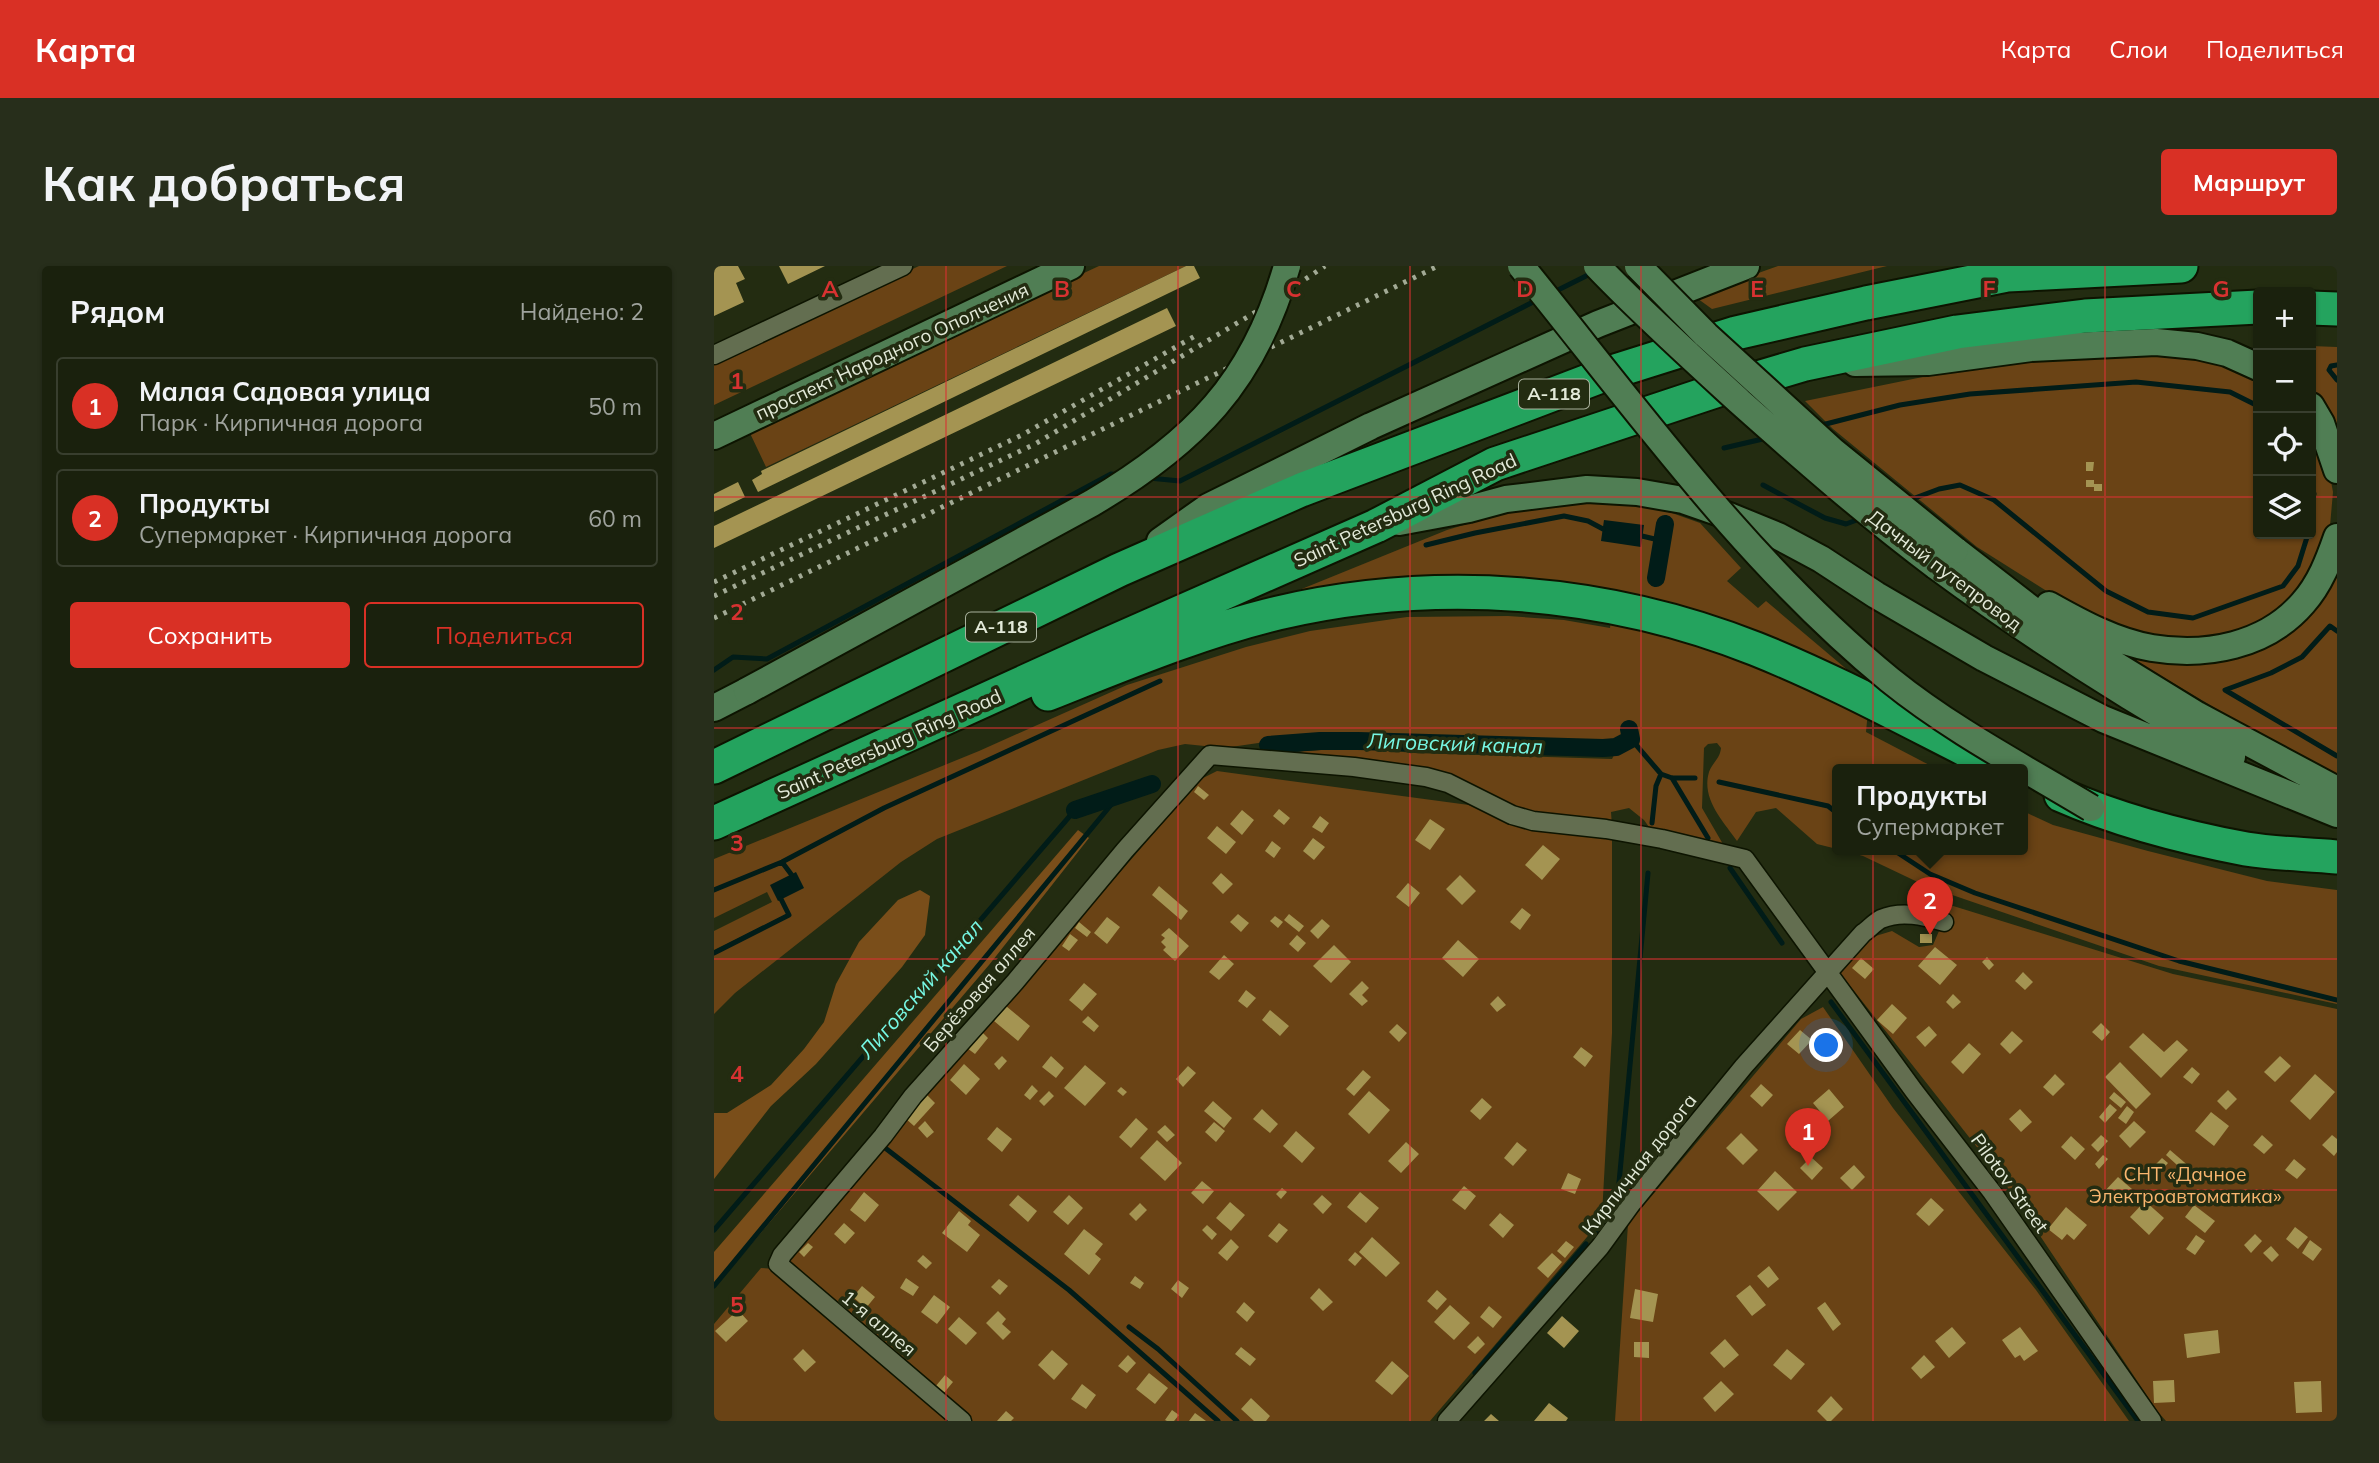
<!DOCTYPE html>
<html lang="ru">
<meta charset="utf-8">
<style>
:root{--surface:#1a210d;--page:#272e1b;--text:#f1f3f6;--muted:#9fa39d;--line:#383e2e;--accent:#d93025}
body{margin:0;font-family:Mulish,sans-serif;background:var(--page);color:var(--text)}
.controls{position:absolute;right:21px;top:21px;display:grid;overflow:hidden;border-radius:7px;box-shadow:0 2px 5px #0004}
.controls button{width:63px;height:63px;display:grid;place-items:center;padding:0;border:0;border-bottom:2px solid var(--line);background:var(--surface);color:var(--text);font:35px sans-serif}
.you{position:absolute;left:1113px;top:780px;width:24px;height:24px;margin:-18px;border:5px solid #fff;border-radius:50%;background:#1a73e8;box-shadow:0 0 0 10px #1a73e833}
.badge{display:grid;place-items:center;width:46px;height:46px;border-radius:50%;background:var(--accent);color:#fff;font-size:23px;font-weight:700}
.pin{position:absolute;translate:-50% -58px;filter:drop-shadow(0 2px 4px #0008)}
.pin::after{content:'';position:absolute;top:37px;width:24px;height:21px;background:inherit;clip-path:polygon(0 0,100% 0,50% 100%)}
.popup{position:absolute;left:1118px;top:498px;width:196px;height:91px;box-sizing:border-box;display:grid;place-content:center;border-radius:7px;background:var(--surface);filter:drop-shadow(0 2px 5px #0005);font-size:23px;white-space:nowrap;color:var(--muted)}
.popup b{font-size:26px;color:var(--text)}
.popup::after{content:'';position:absolute;left:50%;top:100%;margin-left:-14px;border:14px solid transparent;border-top-color:var(--surface)}
.list{margin:0;padding:0;list-style:none}
h2{display:flex;justify-content:space-between;align-items:center;height:91px;margin:0;padding:0 28px;font-size:30px}
h2 small{font-size:23px;font-weight:400;color:var(--muted)}
.list li{display:grid;grid-template-columns:46px 1fr auto;gap:21px;align-items:center;box-sizing:border-box;height:98px;margin:0 14px 14px;padding:0 14px;border:2px solid var(--line);border-radius:7px}
.list b{display:block;font-size:26px;white-space:nowrap}
.list p{margin:0;font-size:23px;white-space:nowrap;color:var(--muted)}
.list em{font-size:23px;font-style:normal;color:var(--muted)}
.actions{display:flex;gap:14px;padding:21px 28px}
.actions a{flex:1;padding:16px 0;border:2px solid var(--accent);border-radius:7px;text-align:center;font-size:24px;color:var(--accent)}
.actions .main{background:var(--accent);color:#fff}
.icon{flex:none;width:38px;height:38px;fill:none;stroke:currentColor;stroke-width:2;stroke-linecap:round;stroke-linejoin:round}
.map{position:relative;flex:none;width:1623px;height:1155px;overflow:hidden;border-radius:7px}
header{display:flex;align-items:center;gap:42px;box-sizing:border-box;height:98px;padding:0 35px;background:var(--accent);color:#fff}
header strong{font-size:33px}
nav{display:flex;gap:38px;margin-inline-start:auto;font-size:24px}
.intro{display:flex;align-items:center;justify-content:space-between;box-sizing:border-box;height:168px;padding:0 42px}
h1{margin:0;font-size:49px}
.button{padding:18px 32px;border-radius:7px;background:var(--accent);color:#fff;font-size:24px;font-weight:700}
main{display:flex;gap:42px;padding:0 42px}
aside{flex:1;background:var(--surface);border-radius:7px;box-shadow:0 2px 5px #0004}
.map>svg:first-child{display:block}
.green{fill:#6a4315}
.forest{fill:#7a4e1a}
.water{fill:#011c18}
.lines{fill:none;stroke-linecap:round;stroke-linejoin:round}
.stream{stroke:#011c18;stroke-width:5}
.canal{stroke:#011c18;stroke-width:18}
.building{fill:#a49452}
.street-casing{stroke:#0d1400;stroke-width:21}
.secondary-casing{stroke:#0d1400;stroke-width:30}
.highway-casing{stroke:#0d1400;stroke-width:37}
.street{stroke:#636e50;stroke-width:18}
.secondary{stroke:#507e54;stroke-width:26}
.highway{stroke:#24a35e;stroke-width:33}
.rail{stroke:#a2aa95;stroke-width:5;stroke-dasharray:3.5 7;stroke-linecap:butt}
.secondary-bridge-casing{stroke:#0d1400;stroke-width:30;stroke-linecap:butt}
.secondary-bridge{stroke:#507e54;stroke-width:26}
.grid{fill:none;stroke:#d73231;stroke-width:2;stroke-opacity:0.55}
.labels{text-anchor:middle;stroke-width:7;stroke-linejoin:round;paint-order:stroke}
.shield{fill:#232c11;stroke:#a9b19d;stroke-width:2}
.shield-label{font-size:18px;font-weight:bold;fill:#e3ead9}
.street-label{font-size:19px;fill:#e3ead9;stroke:#232c11}
.park-label{font-size:19px;fill:#f9b66f;stroke:#232c11}
.water-label{font-size:21px;font-style:italic;fill:#76f7e4;stroke:#232c11}
.grid-label{font-size:23px;text-anchor:middle;font-weight:bold;fill:#d73231;stroke:#232c11;stroke-width:7;stroke-linejoin:round;paint-order:stroke}
</style>
<header>
<strong>Карта</strong>
<nav><a>Карта</a><a>Слои</a><a>Поделиться</a></nav>
</header>
<div class="intro"><h1>Как добраться</h1><a class="button">Маршрут</a></div>
<main>
<aside>
<h2>Рядом<small>Найдено: 2</small></h2>
<ul class="list">
<li><span class="badge">1</span><div><b>Малая Садовая улица</b><p>Парк · Кирпичная дорога</p></div><em>50 m</em></li>
<li><span class="badge">2</span><div><b>Продукты</b><p>Супермаркет · Кирпичная дорога</p></div><em>60 m</em></li>
</ul>
<div class="actions"><a class="main">Сохранить</a><a>Поделиться</a></div>
</aside>
<div class="map">
<svg width="1623" height="1155" viewBox="0 0 1623 1155">
<rect width="100%" height="100%" fill="#232c11"/>
<path class="green" d="M205,0H293L0,139V97Z
M385,0H472L52,201L34,163Z
M1064,0H1173L998,43L980,30Z
M1597,80L1623,81V161L1597,125Z
M1453,86L1508,97L1544,112V268H1597V160L1613,194L1619,226L1616,260L1601,309L1580,337L1509,374L1442,373L1369,348L1263,281L1119,163L1091,135L1243,104L1366,90Z
M843,238H903L929,240L958,247L986,257L1027,302L1013,315L1044,342L1052,335L1156,423L1152,466L1223,503H1123V583L1103,578L1062,542L1042,546L1023,575C1009,555 987,533 995,506C998,497 1006,493 1007,482L1003,477L994,478L990,482L988,542L1013,585L937,564L930,554L915,542L897,546L898,560L820,551L771,530L561,490L590,485L642,482L701,487L898,493L905,479L600,469L510,482L471,478L444,484L223,573L187,596L21,727L0,748V688L76,650L71,639H69L73,648L0,684V665L58,636L53,626L0,652V593L265,485L413,419L532,381L596,365L693,351L794,350L850,354L896,362L900,326L568,331L733,264L800,244Z
M1623,309V509L1553,473L1407,386L1449,395L1499,398L1539,386L1566,372L1591,356Z
M503,505L755,539L793,556L817,564L898,572V767L888,949L873,971L716,1155H256L70,996L205,834L307,720L487,513Z
M1309,545L1339,559L1434,585L1553,615L1623,624V738L1445,700L1212,620L1149,590L1125,583H1309Z
M1236,639L1459,708L1623,743V1155H1452L1444,1146L1288,913L1126,707L1155,672L1178,665L1205,681L1219,679Z
M1109,741L1179,842L1322,1024L1415,1155H901L914,958L1087,753Z
M47,1002L60,1003L239,1155H0V1058Z"/>
<path class="forest" d="M364,564L375,572L275,699L0,1022V986Z
M206,624L216,630L211,669L188,701L102,798L57,840L0,913V847H13L57,819L90,783L110,756L122,718L145,676L184,634Z"/>
<path class="water" d="M890,254L930,259L927,281L887,275Z
M82,606L90,622L64,635L56,619Z"/>
<g class="lines">
<path class="stream" d="M838,27L880,6
M1623,99L1617,100L1615,104L1623,114
M1104,160L1186,139L1256,128L1422,116L1516,126L1544,140
M1010,182L1053,172
M435,212L466,215L823,34
M1597,217L1600,228
M1049,219L1111,252L1132,258L1148,252
M1193,235L1225,223L1246,219L1280,234L1392,325L1434,346L1479,352L1569,320L1584,300L1594,268
M928,270L949,275
M712,279L761,267L850,250L874,255L889,263
M1623,365L1616,360L1588,391L1557,407L1511,424L1623,490
M0,404L19,391L53,393L397,208L405,209
M917,473L947,508L958,512H981
M958,512L994,572
M1005,516L1114,540L1123,547
M938,557L942,520L947,508
M1178,583L1216,608L1261,627L1465,695L1623,734
M68,596L77,608
M1016,602L1068,677
M0,624L68,596L170,542L446,415
M0,687L75,649L67,633
M1117,736L1424,1155
M166,878L355,1024L504,1155
M0,964L361,544
M881,968L903,938L934,607
M0,1020L406,528
M415,1061L444,1083L523,1155
M761,1107L872,978"/>
<path class="canal" d="M942,312L951,258
M554,479L606,475H644L889,482L902,481L917,473L915,463
M361,544L438,518"/>
</g>
<path class="building" d="M0,0H24L31,13L22,17L30,36L0,50Z
M65,0H111L74,18Z
M472,0H480L486,12L44,226L38,214L48,208L47,205Z
M453,42L462,60L0,282V260Z
M1372,196H1380L1379,205H1372Z
M1372,214H1380V218H1388V225H1380V221H1372Z
M24,216L31,231L0,246V228Z
M484,520L495,529L490,534L480,526Z
M565,543L576,552L570,559L559,550Z
M528,544L540,554L528,569L516,558Z
M606,550L615,557L608,567L598,561Z
M716,553L731,563L716,584L701,574Z
M503,560L522,576L512,588L493,572Z
M599,572L611,581L600,594L589,585Z
M558,575L567,582L560,592L551,585Z
M829,579L846,593L828,614L811,599Z
M507,607L519,618L509,628L498,617Z
M746,609L762,625L748,639L732,623Z
M694,617L706,627L695,641L682,631Z
M445,620L474,645L467,654L438,629Z
M808,642L817,649L806,664L796,656Z
M524,648L535,657L527,666L516,656Z
M575,648L590,660L585,666L570,654Z
M561,650L569,656L564,662L556,655Z
M393,651L406,661L393,678L380,667Z
M608,653L616,660L604,673L596,665Z
M365,656L377,666L373,671L361,662Z
M455,662L475,680L461,695L449,684L452,681L447,676L451,672L447,669Z
M356,668L364,674L355,685L348,680Z
M1206,668H1218V677H1206Z
M583,669L592,677L584,686L575,678Z
M744,674L765,693L749,711L728,692Z
M620,679L637,696L617,717L599,700Z
M1221,681L1243,699L1226,719L1204,700Z
M510,689L520,698L505,714L495,706Z
M1273,691L1280,699L1275,704L1268,696Z
M1147,692L1160,703L1151,713L1138,702Z
M1309,706L1319,716L1311,724L1301,715Z
M648,715L655,722L648,729L654,735L648,740L635,728Z
M370,717L383,728L368,745L355,734Z
M532,724L542,732L533,742L524,735Z
M1239,728L1247,736L1239,743L1232,736Z
M784,730L792,739L783,746L776,738Z
M1178,738L1193,752L1179,768L1163,754Z
M292,740L316,760L304,775L280,755Z
M556,744L575,760L566,770L548,754Z
M374,750L385,760L380,766L368,756Z
M1387,757L1396,766L1388,775L1378,766Z
M683,758L693,767L685,776L675,766Z
M1215,760L1223,769L1211,781L1202,771Z
M1086,764L1098,774L1085,788L1073,778Z
M267,765L274,772L261,788L253,782Z
M1298,765L1309,775L1296,788L1286,778Z
M1429,767L1450,786L1463,774L1474,784L1447,812L1415,781Z
M1255,777L1267,788L1249,808L1237,796Z
M867,781L879,790L871,801L859,791Z
M288,790L293,795L285,804L280,798Z
M337,790L350,802L342,812L328,801Z
M1566,790L1577,800L1561,816L1550,806Z
M1406,796L1437,828L1422,843L1391,811Z
M250,798L266,813L252,829L236,814Z
M371,799L392,817L371,840L350,822Z
M474,800L482,807L469,821L462,813Z
M1478,801L1486,808L1478,818L1469,811Z
M649,804L657,811L640,830L632,823Z
M1341,808L1351,818L1339,830L1329,821Z
M1601,808L1621,826L1596,854L1576,835Z
M1047,818L1059,829L1048,841L1036,830Z
M318,819L324,825L316,834L310,829Z
M407,821L413,826L409,830L403,825Z
M1115,823L1130,841L1114,855L1099,837Z
M1514,824L1523,833L1512,844L1503,835Z
M335,825L340,830L330,840L325,835Z
M655,825L676,844L655,868L634,848Z
M1400,826L1412,836L1407,842L1395,832Z
M213,829L221,837L200,860L191,852Z
M768,832L778,841L766,854L756,845Z
M499,835L518,852L510,862L490,845Z
M1396,838L1403,844L1391,857L1385,851Z
M1413,840L1420,846L1412,858L1404,852Z
M548,843L564,858L556,867L539,853Z
M1306,843L1318,856L1307,866L1295,853Z
M1497,846L1515,860L1500,880L1481,865Z
M422,852L434,863L417,882L405,871Z
M211,855L220,866L213,872L204,862Z
M1420,855L1432,866L1416,882L1405,870Z
M500,856L511,865L502,876L491,866Z
M451,859L461,869L453,876L443,866Z
M283,861L298,873L288,886L273,873Z
M582,865L601,882L588,897L569,880Z
M1027,867L1044,884L1029,899L1012,882Z
M1387,869L1394,875L1384,886L1377,879Z
M1548,869L1559,879L1550,888L1539,879Z
M1618,869L1623,873V886L1620,890L1608,879Z
M1357,870L1371,883L1361,894L1347,881Z
M443,874L468,897L451,915L426,892Z
M692,876L705,888L687,907L674,895Z
M803,876L813,884L799,900L790,892Z
M1456,884L1477,902L1472,907L1452,889Z
M1389,889L1394,893L1385,903L1381,898Z
M1097,891L1109,902L1098,914L1086,902Z
M1448,892L1454,897L1447,905L1441,899Z
M1580,893L1592,903L1583,913L1571,904Z
M1140,899L1151,911L1138,924L1126,912Z
M1061,905L1083,926L1064,945L1043,925Z
M854,907L867,913L861,928L847,923Z
M1404,911L1418,923L1404,940L1389,927Z
M488,915L500,925L489,938L477,927Z
M750,920L762,930L751,944L738,934Z
M568,922L573,926L567,933L562,928Z
M150,926L165,939L151,956L136,944Z
M646,926L665,942L652,957L633,941Z
M304,929L323,945L314,956L295,939Z
M355,929L369,942L354,959L339,946Z
M608,929L618,938L609,948L599,938Z
M1217,932L1230,944L1215,960L1202,948Z
M1431,935L1450,952L1435,969L1416,951Z
M516,936L531,949L517,965L502,952Z
M426,937L433,944L422,955L415,948Z
M1480,939L1501,955L1491,967L1471,951Z
M1352,941L1373,959L1360,974L1353,968L1348,974L1334,963Z
M245,945L257,955L254,959L266,969L253,986L228,967Z
M786,947L800,959L789,972L775,959Z
M130,957L141,967L131,978L120,968Z
M565,957L574,964L563,977L554,970Z
M493,959L503,968L498,974L488,964Z
M1581,961L1594,971L1584,983L1572,973Z
M370,963L389,978L381,988L387,993L375,1009L350,988Z
M1541,968L1548,975L1537,987L1530,979Z
M1482,969L1491,975L1481,989L1472,983Z
M658,971L686,997L672,1011L645,986Z
M517,973L525,981L513,995L504,987Z
M1596,974L1608,983L1599,995L1588,987Z
M852,975L860,981L851,992L843,985Z
M94,977L99,981L90,991L85,986Z
M1557,980L1565,989L1558,996L1549,987Z
M641,986L648,992L641,1000L634,994Z
M838,987L848,996L834,1012L823,1002Z
M209,989L218,997L212,1003L203,995Z
M1055,1000L1065,1013L1054,1022L1043,1010Z
M421,1010L430,1017L426,1023L416,1017Z
M192,1012L205,1021L199,1030L186,1022Z
M285,1013L294,1020L286,1029L277,1021Z
M464,1014L475,1022L468,1032L457,1023Z
M1036,1019L1052,1039L1038,1050L1022,1030Z
M148,1020L161,1031L152,1042L139,1031Z
M605,1022L619,1036L609,1045L596,1032Z
M921,1023L944,1028L939,1056L916,1052Z
M723,1024L733,1033L723,1044L713,1035Z
M220,1029L236,1041L223,1058L207,1046Z
M530,1036L541,1046L533,1056L522,1046Z
M1111,1036L1127,1058L1119,1065L1103,1042Z
M736,1039L756,1057L740,1074L720,1056Z
M775,1040L788,1051L779,1062L766,1051Z
M24,1044L34,1055L12,1076L1,1065Z
M284,1045L292,1053L288,1058L297,1066L289,1074L272,1057Z
M848,1050L865,1065L850,1082L833,1067Z
M245,1051L263,1067L252,1079L234,1063Z
M1238,1061L1252,1077L1235,1092L1221,1075Z
M1306,1061L1324,1085L1310,1095L1306,1089L1301,1092L1288,1074Z
M1504,1064L1506,1087L1473,1092L1470,1068Z
M764,1070L771,1078L761,1088L753,1081Z
M1011,1073L1025,1089L1010,1102L996,1087Z
M920,1076H935V1092L920,1091Z
M527,1081L542,1093L536,1100L521,1088Z
M89,1083L102,1096L91,1106L79,1093Z
M1073,1083L1091,1098L1077,1114L1059,1099Z
M338,1084L354,1098L340,1114L324,1099Z
M414,1089L422,1097L413,1107L404,1100Z
M1210,1089L1221,1101L1207,1113L1197,1102Z
M678,1095L695,1110L678,1129L661,1115Z
M435,1107L454,1122L441,1138L422,1123Z
M231,1109L239,1116L229,1128L221,1121Z
M1460,1114L1461,1136L1440,1137L1439,1115Z
M1007,1115L1020,1128L1001,1146L989,1132Z
M1607,1115L1608,1146L1582,1147L1580,1116Z
M368,1118L382,1129L372,1143L357,1133Z
M1117,1130L1129,1143L1117,1155H1113L1103,1145Z
M537,1132L556,1150L552,1155H540L527,1143Z
M835,1137L854,1152L852,1155H820Z
M458,1144L465,1149L460,1155H453L451,1154Z
M292,1145L300,1152L297,1155H283Z
M481,1147L492,1155H475Z
M777,1148L785,1155H770Z"/>
<g class="lines">
<g class="street-casing">
<path id="street" d="M0,89L189,0
M248,1155L64,998L68,989L169,870L199,830L301,716L411,584L496,489L640,501L712,511L734,517L798,549L819,555L892,563L948,573L1031,593L1200,825L1278,926L1438,1155
M733,1155L886,981L918,937L1030,800L1149,667C1155,663 1161,656 1167,653C1188,644 1210,650 1230,656"/>
</g>
<g class="secondary-casing">
<path id="secondary" d="M1141,97L1214,96L1317,82L1442,76L1483,80L1513,87L1544,101
M1597,140L1607,157L1623,204
M0,170L357,0
M685,256L755,243L792,233L873,223L923,226L969,234L1015,250L1064,270L1107,293L1162,329L1270,392L1389,453L1623,548
M446,275L494,241L657,160L884,58L1032,0
M1241,284L1343,363L1483,449L1623,524
M1222,300C1317,370 1416,433 1518,491
M1335,339C1367,357 1402,376 1438,382C1492,391 1552,380 1589,337C1606,318 1615,294 1623,271
M0,442L33,425"/>
</g>
<g class="highway-casing">
<path id="highway" d="M1597,42L1623,43
M334,428C407,399 488,365 564,347C722,310 891,323 1042,383C1127,417 1207,462 1290,503
M0,501L405,304L587,224L895,107L1022,67L1152,37L1293,9L1467,0
M1347,529C1406,555 1468,571 1532,583C1562,588 1593,588 1623,591
M0,557L385,382L662,260L781,198L1010,122L1091,98L1243,66L1371,50L1544,41"/>
</g>
<use href="#street" class="street"/>
<use href="#secondary" class="secondary"/>
<use href="#highway" class="highway"/>
<path class="rail" d="M0,316L308,169L481,70
M0,330L321,178L545,44L611,0
M0,352L724,0"/>
<g class="secondary-bridge-casing">
<path id="secondary-bridge" d="M807,0C923,143 1032,296 1176,414C1238,464 1309,501 1377,542
M883,0C928,47 978,92 1026,136C1090,193 1154,249 1222,300
M924,0L992,69L1119,185L1241,284
M33,425L378,237C480,177 540,116 573,0"/>
</g>
<use href="#secondary-bridge" class="secondary-bridge"/>
</g>
<path class="grid" d="M232,0V1155M464,0V1155M696,0V1155M927,0V1155M1159,0V1155M1391,0V1155M0,231H1544M1597,231H1623M0,462H1623M0,693H1623M0,924H1623"/>
<g class="labels">
<g class="shield">
<rect x="805" y="113.5" width="70" height="29" rx="5"/>
<rect x="252" y="346.5" width="70" height="29" rx="5"/>
</g>
<g class="shield-label">
<text x="840" y="134">А-118</text>
<text x="287" y="367">А-118</text>
</g>
<g class="street-label">
<text transform="translate(178 85) rotate(-25)" y="7">проспект Народного Ополчения</text>
<text transform="translate(691 244) rotate(-25)" y="7">Saint Petersburg Ring Road</text>
<text transform="translate(1231 304) rotate(37)" y="7">Дачный путепровод</text>
<text transform="translate(175 478) rotate(-24)" y="7">Saint Petersburg Ring Road</text>
<text transform="translate(265 723) rotate(-49)" y="7">Берёзовая аллея</text>
<text transform="translate(925 898) rotate(-52)" y="7">Кирпичная дорога</text>
<text transform="translate(1296 917) rotate(54)" y="7">Pilotov Street</text>
<text transform="translate(165 1057) rotate(40)" y="7">1-я аллея</text>
</g>
<g class="park-label">
<text x="1471" y="915">СНТ «Дачное<tspan x="1471" dy="22">Электроавтоматика»</tspan></text>
</g>
<g class="water-label">
<text transform="translate(741 478) rotate(2)" y="7">Лиговский канал</text>
<text transform="translate(207 723) rotate(-49)" y="7">Лиговский канал</text>
</g>
</g>
<g class="grid-label">
<text x="116" y="31">A</text>
<text x="348" y="31">B</text>
<text x="580" y="31">C</text>
<text x="811" y="31">D</text>
<text x="1043" y="31">E</text>
<text x="1275" y="31">F</text>
<text x="1507" y="31">G</text>
<text x="23" y="123">1</text>
<text x="23" y="354">2</text>
<text x="23" y="585">3</text>
<text x="23" y="816">4</text>
<text x="23" y="1047">5</text>
</g>
</svg>
<div class="controls">
<button>+</button>
<button>−</button>
<button><svg class="icon" aria-label="locate" viewBox="0 0 24 24"><circle cx="12" cy="12" r="6"/><path d="M12 2v4M12 18v4M2 12h4M18 12h4"/></svg></button>
<button><svg class="icon" aria-label="layers" viewBox="0 0 24 24"><path d="M12 4l9 5-9 5-9-5zM3 14l9 5 9-5"/></svg></button>
</div>
<div class="you"></div>
<div class="pin badge" style="left:1094px;top:900px">1</div>
<div class="pin badge" style="left:1216px;top:669px">2</div>
<div class="popup"><b>Продукты</b>Супермаркет</div>
</div>
</main>
